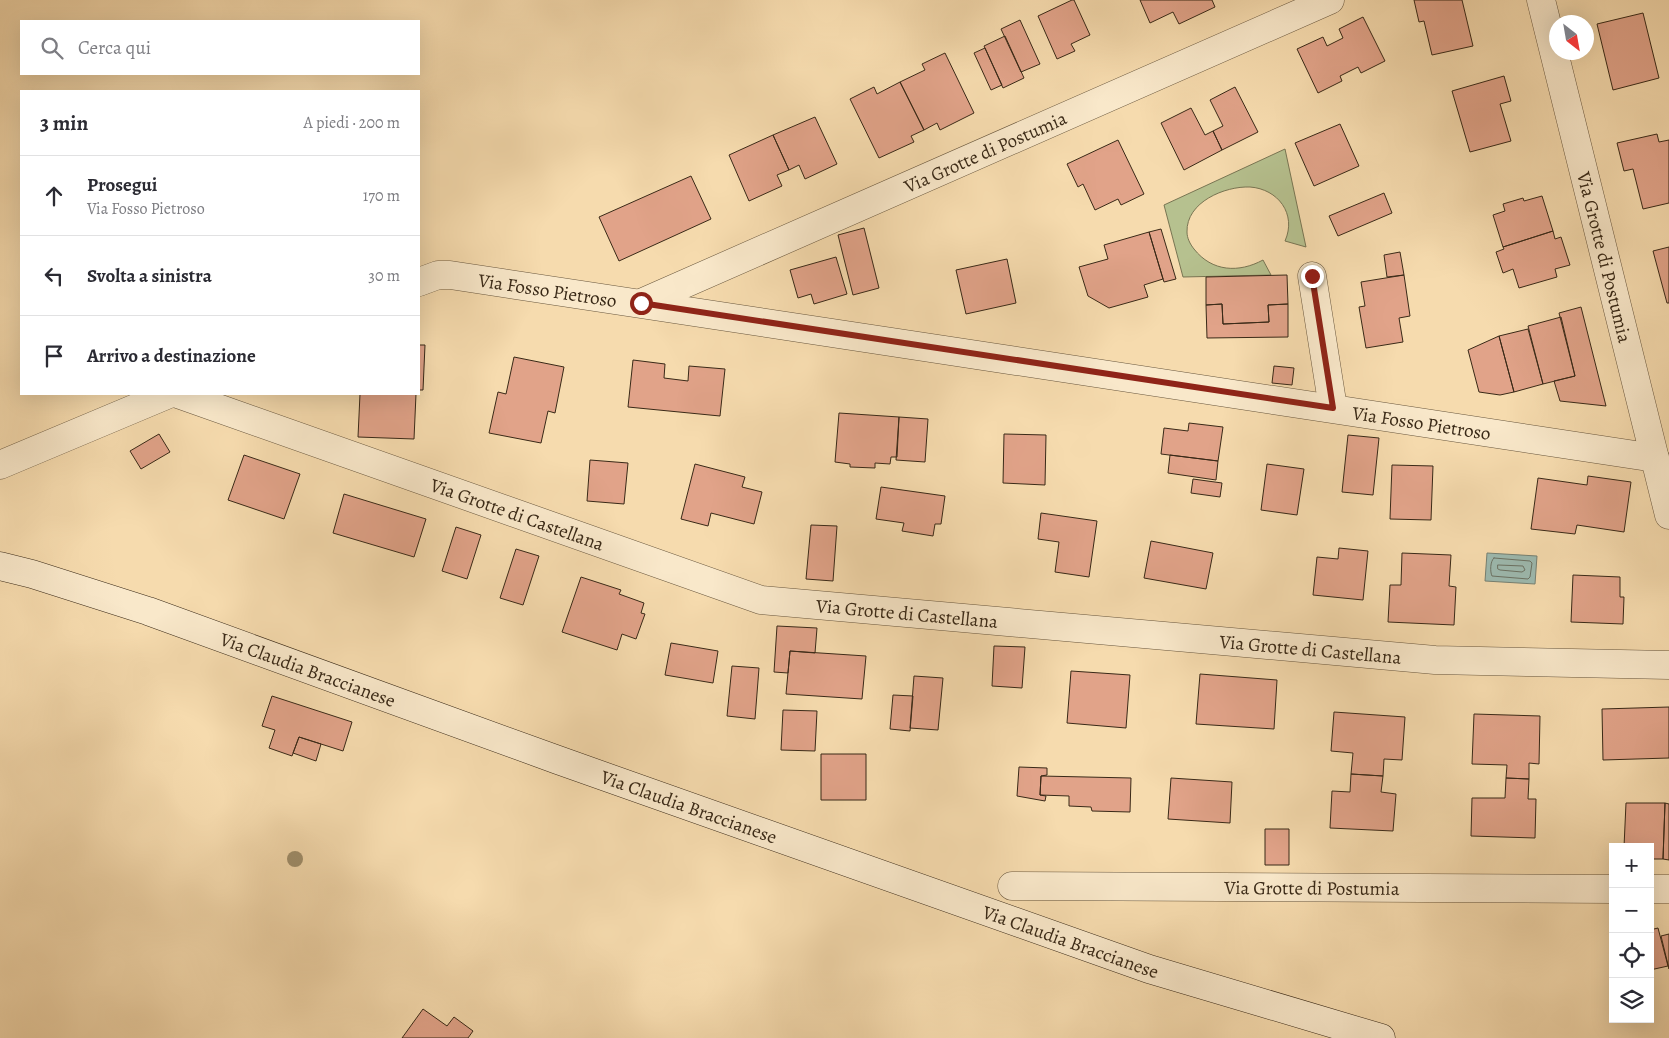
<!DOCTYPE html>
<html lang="it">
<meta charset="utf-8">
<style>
:root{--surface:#fff;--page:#f2f2f3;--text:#2b2b33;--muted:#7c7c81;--line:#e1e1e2}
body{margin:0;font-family:Alegreya,serif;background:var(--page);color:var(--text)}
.controls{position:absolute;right:15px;bottom:15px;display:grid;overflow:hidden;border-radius:0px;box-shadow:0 5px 20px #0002}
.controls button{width:45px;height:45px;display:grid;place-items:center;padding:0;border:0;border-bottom:1px solid var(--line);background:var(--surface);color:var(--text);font:25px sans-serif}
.compass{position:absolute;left:1549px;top:15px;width:45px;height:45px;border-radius:50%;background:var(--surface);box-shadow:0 5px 20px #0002;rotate:149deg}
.stop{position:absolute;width:15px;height:15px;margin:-11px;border:4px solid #8f2418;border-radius:50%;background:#fff}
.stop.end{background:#8f2418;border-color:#fff;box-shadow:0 1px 5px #0008}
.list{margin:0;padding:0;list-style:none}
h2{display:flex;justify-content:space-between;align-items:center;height:65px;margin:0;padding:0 20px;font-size:21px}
h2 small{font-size:16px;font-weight:400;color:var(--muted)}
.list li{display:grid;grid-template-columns:32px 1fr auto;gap:15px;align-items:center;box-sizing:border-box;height:80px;padding:0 20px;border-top:1px solid var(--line)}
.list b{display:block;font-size:19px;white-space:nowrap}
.list p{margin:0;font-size:16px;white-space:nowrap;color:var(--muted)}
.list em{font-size:16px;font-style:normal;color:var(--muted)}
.icon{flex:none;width:28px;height:28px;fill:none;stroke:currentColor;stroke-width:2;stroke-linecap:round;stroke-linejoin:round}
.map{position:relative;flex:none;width:1669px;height:1038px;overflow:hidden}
.search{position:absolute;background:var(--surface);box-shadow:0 5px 20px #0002;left:20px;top:20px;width:400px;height:55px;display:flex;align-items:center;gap:12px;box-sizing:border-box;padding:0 18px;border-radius:0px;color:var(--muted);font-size:19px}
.panel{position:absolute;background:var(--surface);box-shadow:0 5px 20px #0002;left:20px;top:90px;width:400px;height:305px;border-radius:0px}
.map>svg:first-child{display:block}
.green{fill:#b6c18f;stroke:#787553}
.water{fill:#9dbab0;stroke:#758073}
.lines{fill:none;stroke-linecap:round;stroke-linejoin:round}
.shore{stroke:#6b7264;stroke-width:1}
.building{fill:#e1a389;stroke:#392917}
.street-casing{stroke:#68563d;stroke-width:29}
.secondary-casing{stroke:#392917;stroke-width:29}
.street{stroke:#f9e8ca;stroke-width:28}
.secondary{stroke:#f9e8ca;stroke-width:28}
.tree{fill:#9f8e6b}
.route{stroke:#8f2418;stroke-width:6}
.labels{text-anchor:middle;stroke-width:4;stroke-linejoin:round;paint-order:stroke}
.street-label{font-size:19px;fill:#392917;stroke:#f9e8ca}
</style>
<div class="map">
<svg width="1669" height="1038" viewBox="0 0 1669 1038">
<rect width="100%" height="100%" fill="#f6dbae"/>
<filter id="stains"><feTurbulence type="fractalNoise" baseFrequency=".004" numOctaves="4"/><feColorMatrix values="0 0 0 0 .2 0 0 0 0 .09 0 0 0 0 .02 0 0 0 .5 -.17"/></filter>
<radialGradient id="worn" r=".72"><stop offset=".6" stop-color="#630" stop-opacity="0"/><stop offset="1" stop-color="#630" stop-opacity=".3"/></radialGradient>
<path class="green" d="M1285,149L1306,247L1285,241C1297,214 1278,189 1250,187C1225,186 1186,202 1187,232C1187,238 1190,244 1194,249C1212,272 1239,273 1263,260L1271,275L1183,277L1164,205Z"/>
<path class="water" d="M1487,553L1537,556L1535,584L1485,581Z"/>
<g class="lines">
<path class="shore" d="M1494,558L1530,561L1532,563L1530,577L1528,579L1492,576C1490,572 1490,561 1494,558Z
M1498,565L1523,566L1525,570L1522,572L1500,570L1498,569Z"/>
</g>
<path class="building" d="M1072,0H1074L1090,35L1071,44L1075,51L1057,59L1038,16Z
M1140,0H1212L1215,7L1179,24L1173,12L1150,23Z
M1414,0H1462L1473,46L1432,55L1424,21L1419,22Z
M1643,13L1659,78L1613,90L1597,24Z
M1363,17L1385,61L1361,73L1358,67L1340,76L1342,81L1318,93L1297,49L1323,37L1327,46L1343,38L1339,29Z
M1020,20L1040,64L1021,72L1001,29Z
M1005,36L1024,78L1003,88L984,46Z
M985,48L1002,85L991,90L974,53Z
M945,53L974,113L940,130L937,123L924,130L900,82L925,70L922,64Z
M1504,76L1511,101L1500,104L1511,141L1470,152L1452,91Z
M900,82L924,130L911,136L914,142L879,158L850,99L874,87L877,94Z
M1235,87L1258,132L1222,150L1213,131L1223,126L1210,100Z
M1191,108L1205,135L1213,131L1222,150L1184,170L1161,123Z
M815,117L837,164L805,179L799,165L789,170L773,135Z
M1340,124L1359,166L1314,186L1295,143Z
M1657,134L1659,142L1669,140V203L1643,209L1633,169L1624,171L1617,143Z
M773,135L789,170L777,175L782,186L749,201L729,155Z
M1118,140L1144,194L1121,205L1118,199L1095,210L1083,184L1078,187L1067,164Z
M691,176L711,219L619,261L599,217Z
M1384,193L1392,213L1338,236L1329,216Z
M1542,196L1553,231L1503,247L1493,215L1505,211L1503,204L1523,198L1524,201Z
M864,228L879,288L853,295L838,235Z
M1161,229L1176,279L1164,282L1149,232Z
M1553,231L1555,239L1561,237L1570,265L1555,269L1557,277L1519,288L1513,269L1503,273L1496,252L1504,249L1503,247Z
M1149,232L1163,279L1144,285L1148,297L1109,308L1088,296L1079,267L1108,259L1104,245Z
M1669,247V303H1667L1653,251Z
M1400,252L1404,275L1387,277L1384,255Z
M836,257L847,294L814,304L811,294L798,298L790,270Z
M1007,259L1016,303L966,314L956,270Z
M1287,275L1288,304L1268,305L1269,322L1223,324L1222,304L1206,305V277Z
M1404,275L1410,316L1399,318L1403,342L1366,348L1359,307L1365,306L1361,282Z
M1222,304L1223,324L1269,322L1268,305L1288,304V337L1207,338L1206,305Z
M1581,307L1606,406L1560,401L1554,381L1575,376L1559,313Z
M1561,317L1575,376L1543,384L1528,326Z
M1528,329L1543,384L1514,392L1499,336Z
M1499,336L1514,392L1500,395L1479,392L1468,350Z
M419,345H425L423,390H419Z
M514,357L564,367L555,413L548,411L541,443L489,433L498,392L506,394Z
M633,360L665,364L664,378L688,381L689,366L725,369L720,416L628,407Z
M1274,366L1294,368L1292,385L1272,383Z
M360,394H416L414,439L358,437Z
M839,413L899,417L897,457H891L890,464L875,463V468L850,467V464L835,462Z
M899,417L928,419L925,462L896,460Z
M1189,423L1223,427L1218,461L1161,454L1164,428L1188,431Z
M159,434L170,452L141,469L130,451Z
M1004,434L1046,435L1045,485L1003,483Z
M1348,435L1379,438L1373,495L1342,492Z
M244,455L300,474L284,519L228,500Z
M1170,455L1218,461L1216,480L1168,473Z
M590,460L628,463L624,504L587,501Z
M695,464L745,477L742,487L762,492L754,524L711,513L708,526L681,519Z
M1267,464L1304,469L1297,515L1261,510Z
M1392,465L1433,466L1431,520L1390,519Z
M1588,476L1631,482L1624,532L1577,525L1575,534L1531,529L1538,478L1587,485Z
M1193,479L1222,483L1220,497L1191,493Z
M881,487L945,496L941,524H935L933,536L902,531L904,523L876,519Z
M344,494L426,519L414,557L333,533Z
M1041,513L1097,521L1089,577L1055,572L1059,542L1038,539Z
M811,525L837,526L833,581L806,579Z
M456,527L481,535L467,579L442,571Z
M1151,541L1213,553L1206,589L1144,578Z
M1339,548L1368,551L1363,600L1313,595L1317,557L1338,559Z
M516,549L539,556L523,605L500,598Z
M1402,553L1451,555L1449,586L1456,587L1454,625L1388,622L1390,585H1401Z
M1573,575L1620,577V597H1624L1623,624L1571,622Z
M581,577L621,590L619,594L644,603L641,613L645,614L636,639L622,634L617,650L562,632Z
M777,626L817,628L815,653L790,651L788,673L774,672Z
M671,643L718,651L713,683L665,675Z
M994,646L1025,647L1022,688L992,686Z
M790,651L866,656L862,699L786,694Z
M732,666L759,668L755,719L727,716Z
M1071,671L1130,675L1126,728L1067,723Z
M1200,674L1277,680L1274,729L1196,724Z
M914,676L943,678L938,730L910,728Z
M893,695L913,696L910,731L890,729Z
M272,696L352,722L343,751L299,737L292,756L269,748L275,730L262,726Z
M1669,707V758L1603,760L1602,709Z
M783,710L817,711L815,751L781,750Z
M1334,712L1405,717L1402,760L1384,759L1383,776L1351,774L1353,753L1331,751Z
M1474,714L1540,716L1539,764L1529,763V779L1506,778L1507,765L1472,764Z
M299,737L321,744L316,761L293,753Z
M821,754H866V800H821Z
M1019,767L1047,768V775L1041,776L1040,795L1046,796L1045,801L1017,796Z
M1351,774L1383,776L1381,792L1396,794L1393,831L1330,828L1332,791L1350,792Z
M1041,776L1131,778L1130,812L1092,811L1091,807L1069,806V796L1040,795Z
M1171,778L1232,782L1230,823L1168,819Z
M1506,778L1529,779L1528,799H1536L1535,838L1471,836L1472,798H1505Z
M1626,803H1665L1663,859H1650V847H1624Z
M1665,803L1669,804V860L1663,859Z
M1265,829H1289V865H1265Z
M1658,928L1668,966L1650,970V930Z
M1669,934V969L1661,936Z
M423,1009L447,1026L454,1017L473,1031L468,1038H402Z"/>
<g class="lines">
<g class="street-casing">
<g id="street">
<path id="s1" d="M1541,0L1669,515"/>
<path d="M1312,276L1333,408"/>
<path id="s2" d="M419,282L438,275H450L1655,458"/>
<path id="s3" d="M641,303L1330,0"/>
<path id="s4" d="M178,394L761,600L1435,660L1669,665"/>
<path d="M0,465L169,394"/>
<path id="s5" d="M1012,886L1613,889"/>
<path d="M1650,889H1669"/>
</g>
</g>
<g class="secondary-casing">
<g id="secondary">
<path id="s6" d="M0,566L32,574L148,611L558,760L1149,969L1381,1038"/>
</g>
</g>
<use href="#street" class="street"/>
<use href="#secondary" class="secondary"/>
</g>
<circle class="tree" cx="295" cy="859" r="8"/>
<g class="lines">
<path class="route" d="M641,303L1333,408L1312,276"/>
</g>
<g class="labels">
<g class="street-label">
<text dy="7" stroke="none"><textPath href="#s3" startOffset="376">Via Grotte di Postumia</textPath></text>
<text dy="7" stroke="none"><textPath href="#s1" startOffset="265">Via Grotte di Postumia</textPath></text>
<text dy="7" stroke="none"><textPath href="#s2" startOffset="131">Via Fosso Pietroso</textPath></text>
<text dy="7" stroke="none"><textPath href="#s2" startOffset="1015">Via Fosso Pietroso</textPath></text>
<text dy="7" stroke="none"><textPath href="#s4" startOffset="360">Via Grotte di Castellana</textPath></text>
<text dy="7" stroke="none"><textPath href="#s4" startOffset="765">Via Grotte di Castellana</textPath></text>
<text dy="7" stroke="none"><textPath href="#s4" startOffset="1170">Via Grotte di Castellana</textPath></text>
<text dy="7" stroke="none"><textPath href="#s6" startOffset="325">Via Claudia Braccianese</textPath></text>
<text dy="7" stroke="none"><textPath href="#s6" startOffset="730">Via Claudia Braccianese</textPath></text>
<text dy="7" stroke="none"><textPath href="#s5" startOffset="300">Via Grotte di Postumia</textPath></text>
<text dy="7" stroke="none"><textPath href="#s6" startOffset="1135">Via Claudia Braccianese</textPath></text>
</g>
</g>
<rect width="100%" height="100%" filter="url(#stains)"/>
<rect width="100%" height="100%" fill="url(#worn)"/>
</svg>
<div class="controls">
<button>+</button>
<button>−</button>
<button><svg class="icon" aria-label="locate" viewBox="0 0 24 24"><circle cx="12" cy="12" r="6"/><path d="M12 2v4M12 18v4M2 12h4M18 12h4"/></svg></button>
<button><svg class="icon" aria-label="layers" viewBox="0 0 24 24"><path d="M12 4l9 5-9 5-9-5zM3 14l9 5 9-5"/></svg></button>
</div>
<svg class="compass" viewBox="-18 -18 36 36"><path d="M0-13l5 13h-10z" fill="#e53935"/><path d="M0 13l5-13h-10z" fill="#7c7c81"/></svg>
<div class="stop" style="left:641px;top:303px"></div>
<div class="stop end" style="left:1312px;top:276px"></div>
<div class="search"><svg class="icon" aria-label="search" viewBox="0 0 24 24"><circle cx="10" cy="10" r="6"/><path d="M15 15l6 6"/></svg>Cerca qui</div>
<section class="panel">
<h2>3 min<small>A piedi · 200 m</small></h2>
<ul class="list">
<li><svg class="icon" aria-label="ahead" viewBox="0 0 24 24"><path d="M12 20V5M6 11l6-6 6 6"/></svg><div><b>Prosegui</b><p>Via Fosso Pietroso</p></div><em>170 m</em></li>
<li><svg class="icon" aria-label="left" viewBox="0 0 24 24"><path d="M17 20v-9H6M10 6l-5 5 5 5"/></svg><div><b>Svolta a sinistra</b></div><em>30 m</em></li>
<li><svg class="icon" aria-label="arrive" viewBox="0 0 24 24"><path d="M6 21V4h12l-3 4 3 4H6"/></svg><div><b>Arrivo a destinazione</b></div></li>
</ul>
</section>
</div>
